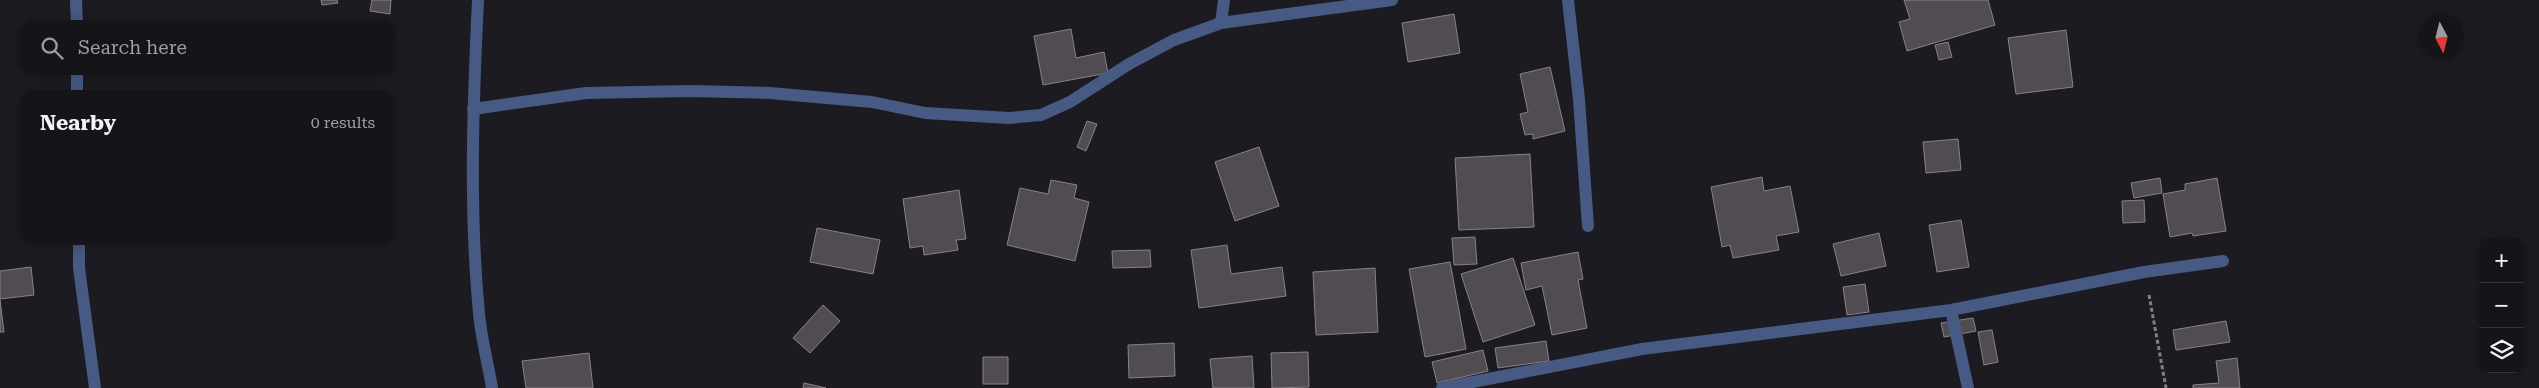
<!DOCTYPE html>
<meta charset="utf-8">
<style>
:root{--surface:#151419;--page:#1e1d22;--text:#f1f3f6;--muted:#9d9ea2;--line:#343338}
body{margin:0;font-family:"Roboto Serif",serif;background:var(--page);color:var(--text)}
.controls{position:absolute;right:15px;bottom:15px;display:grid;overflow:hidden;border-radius:10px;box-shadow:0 2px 12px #0003}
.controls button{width:45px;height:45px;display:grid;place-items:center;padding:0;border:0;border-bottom:1px solid var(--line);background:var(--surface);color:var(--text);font:25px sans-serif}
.compass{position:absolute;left:2419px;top:15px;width:45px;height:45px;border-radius:50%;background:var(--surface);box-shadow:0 2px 12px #0003;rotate:173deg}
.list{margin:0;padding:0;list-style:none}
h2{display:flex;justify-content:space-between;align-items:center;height:65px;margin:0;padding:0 20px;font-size:21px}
h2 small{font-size:16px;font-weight:400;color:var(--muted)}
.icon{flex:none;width:28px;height:28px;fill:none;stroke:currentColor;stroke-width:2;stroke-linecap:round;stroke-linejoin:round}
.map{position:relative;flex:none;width:2539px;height:388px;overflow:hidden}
.search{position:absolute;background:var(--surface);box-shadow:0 2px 12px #0003;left:20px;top:20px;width:375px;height:55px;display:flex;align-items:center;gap:12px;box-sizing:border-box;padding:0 18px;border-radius:15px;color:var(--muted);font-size:19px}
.panel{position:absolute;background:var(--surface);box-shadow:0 2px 12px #0003;left:20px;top:90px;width:375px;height:155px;border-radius:15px}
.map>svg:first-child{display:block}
.building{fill:#514c51;stroke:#888288}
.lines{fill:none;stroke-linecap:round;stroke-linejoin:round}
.path{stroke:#807f84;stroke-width:3;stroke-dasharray:4 2.5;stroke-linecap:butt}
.minor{stroke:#465a83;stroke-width:12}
</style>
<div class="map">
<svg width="2539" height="388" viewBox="0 0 2539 388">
<rect width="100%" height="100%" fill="#1c1b21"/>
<path class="building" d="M321,0H337L338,3L322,5Z
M372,0H391L390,14L370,11Z
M1904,0H1988L1995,25L1907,51L1899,22L1910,19Z
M1454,14L1460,53L1408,62L1402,23Z
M1071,29L1076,58L1104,52L1108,73L1043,85L1034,36Z
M2066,30L2073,87L2016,94L2008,38Z
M1948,42L1952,57L1939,60L1935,45Z
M1550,67L1565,131L1533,139V134L1525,135L1520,114L1528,112L1520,74Z
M1087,121L1097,124L1086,151L1077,147Z
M1958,139L1961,170L1926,173L1923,142Z
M1259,147L1279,206L1235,221L1215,162Z
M1530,154L1534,227L1459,230L1455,158Z
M1762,177L1764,191L1790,186L1799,232L1776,236L1779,250L1733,258L1730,245L1722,247L1711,187Z
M2160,178L2162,193L2134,198L2131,183Z
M2217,178L2226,231L2193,236L2192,233L2170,237L2163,194L2185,190V184Z
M1051,180L1077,185L1074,198L1089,202L1075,261L1007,245L1020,188L1048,194Z
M959,190L966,239L956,240L958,250L924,255L923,246L910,248L903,199Z
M2144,200L2145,222L2123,223L2122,201Z
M1961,220L1969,267L1937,272L1929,225Z
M817,228L880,240L873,274L810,262Z
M1879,233L1886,266L1841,276L1833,244Z
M1475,237L1477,264L1454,265L1452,238Z
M1227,245L1231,274L1282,267L1286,296L1199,308L1191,250Z
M1150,250L1151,267L1113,268L1112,251Z
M1578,252L1583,279L1578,280L1587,328L1552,335L1542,286L1526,290L1521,263Z
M1513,258L1535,325L1483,342L1461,274Z
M1450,262L1466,349L1425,357L1409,269Z
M31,267L34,295L0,299V271Z
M1375,268L1378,332L1316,335L1313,272Z
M1865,284L1869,312L1847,315L1843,287Z
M0,300L4,332H0Z
M823,305L840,321L810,353L793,338Z
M1973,318L1976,331L1944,337L1941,323Z
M2226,321L2230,342L2176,350L2173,330Z
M1992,330L1998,362L1984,365L1978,332Z
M1546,341L1549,361L1498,368L1495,348Z
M1174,343L1175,376L1129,378L1128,345Z
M1483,350L1488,371L1437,383L1432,362Z
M1308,352L1309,387L1272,388L1271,353Z
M589,353L593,388H526L522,361Z
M1252,356L1254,388H1213L1210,359Z
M983,357H1008V384H983Z
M2237,358L2240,388H2193V385L2219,383L2216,361Z
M804,383L826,388H803Z"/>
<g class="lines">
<path class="path" d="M2149,295L2166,388"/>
<path class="minor" d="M76,0L77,25
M478,0C473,104 469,209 479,313C481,338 488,363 492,388
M1568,0L1579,99L1588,226
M1221,23L1224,0
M77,70V95
M473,109L586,93L690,91L770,93L872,102L925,113L1009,118L1041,115L1070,102L1129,64L1174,40L1221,23L1392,0
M79,240V268L95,388
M1951,310L1968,388
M1442,388L1642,349L1951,310L2144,272L2223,261"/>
</g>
</svg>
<div class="controls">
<button>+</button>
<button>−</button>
<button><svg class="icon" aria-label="layers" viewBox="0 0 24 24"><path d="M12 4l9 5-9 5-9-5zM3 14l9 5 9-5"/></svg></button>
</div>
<svg class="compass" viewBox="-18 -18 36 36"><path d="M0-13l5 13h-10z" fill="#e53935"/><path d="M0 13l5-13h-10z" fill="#9d9ea2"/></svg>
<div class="search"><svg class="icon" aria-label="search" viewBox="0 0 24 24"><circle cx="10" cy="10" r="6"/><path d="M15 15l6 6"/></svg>Search here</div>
<section class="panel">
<h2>Nearby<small>0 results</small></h2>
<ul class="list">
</ul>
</section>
</div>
